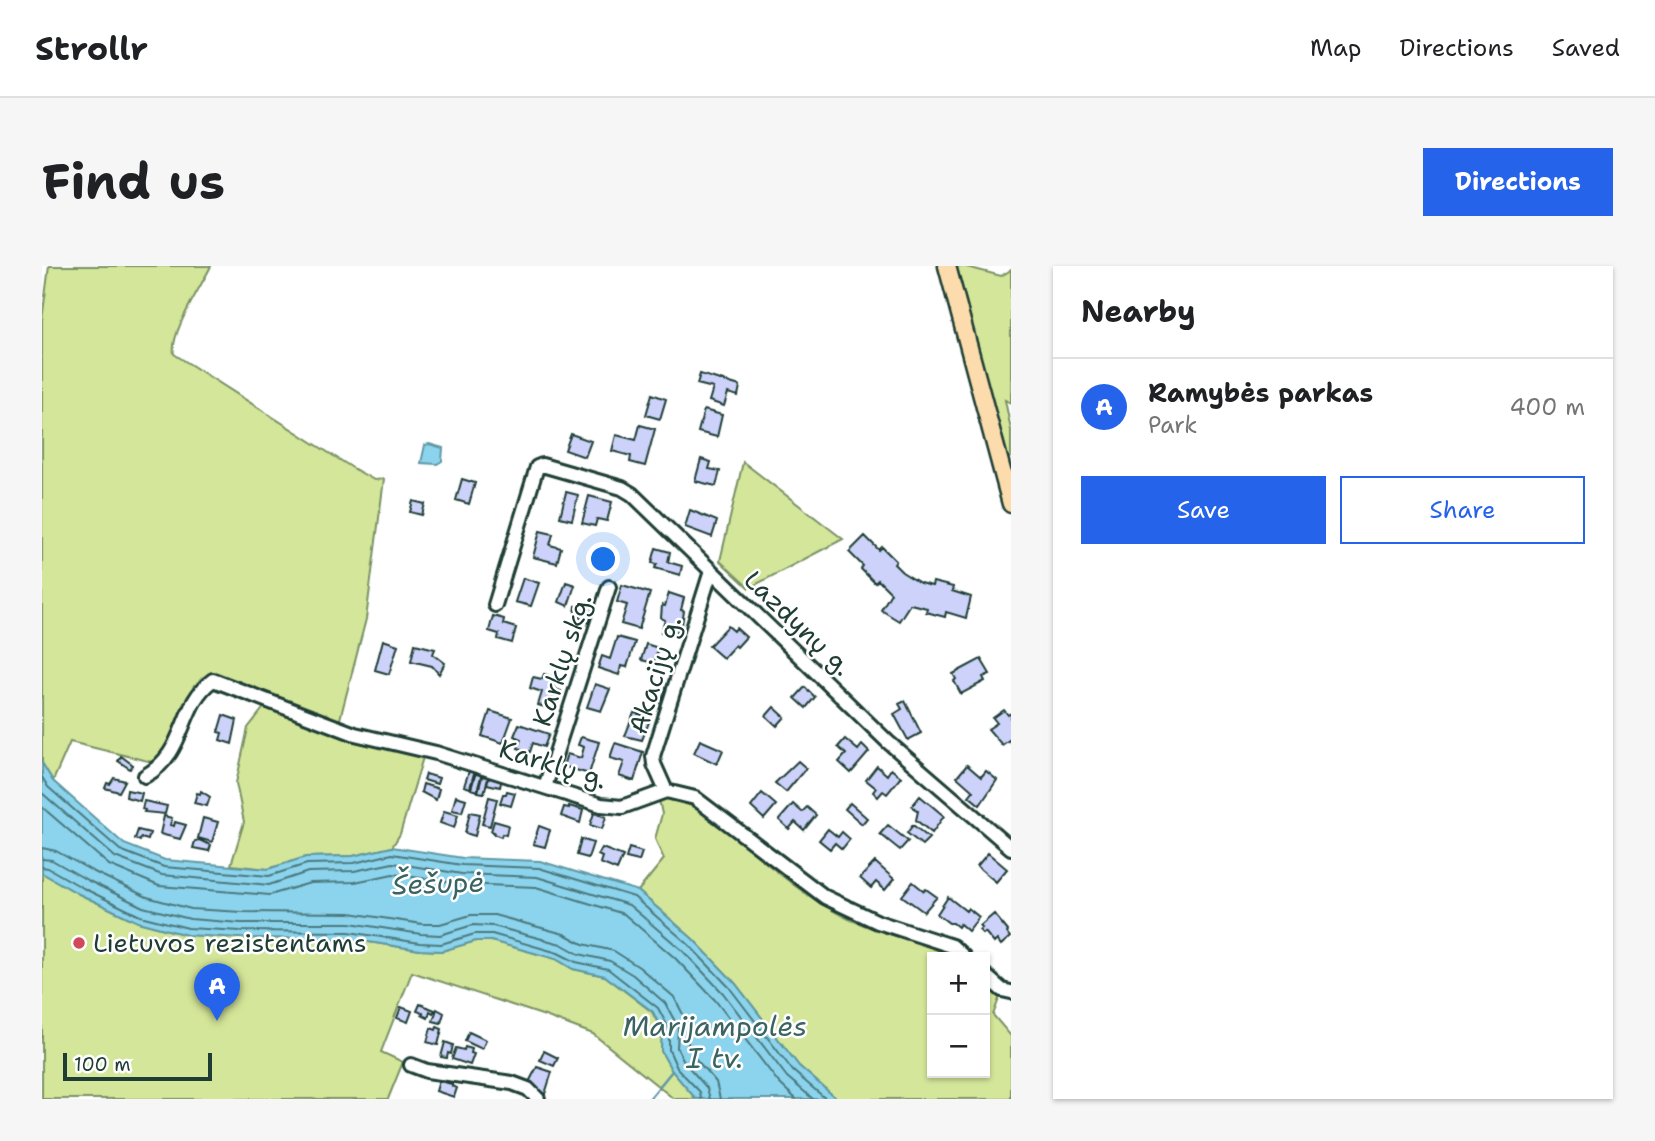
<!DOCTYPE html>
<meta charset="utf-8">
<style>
:root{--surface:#fff;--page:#f6f6f6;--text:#202124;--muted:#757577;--line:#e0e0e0;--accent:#2563eb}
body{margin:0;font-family:"Shantell Sans",sans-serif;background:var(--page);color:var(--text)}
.controls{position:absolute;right:21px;bottom:21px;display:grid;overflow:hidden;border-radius:0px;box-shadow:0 2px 5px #0004}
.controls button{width:63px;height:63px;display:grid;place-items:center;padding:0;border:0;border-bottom:2px solid var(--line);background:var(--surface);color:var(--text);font:35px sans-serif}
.scale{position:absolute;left:21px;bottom:18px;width:149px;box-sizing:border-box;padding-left:7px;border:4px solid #1f3d34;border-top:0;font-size:19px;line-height:24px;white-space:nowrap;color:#1f3d34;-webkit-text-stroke:5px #fff;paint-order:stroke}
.you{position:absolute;left:562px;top:294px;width:24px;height:24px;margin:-18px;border:5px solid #fff;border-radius:50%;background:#1a73e8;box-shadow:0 0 0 10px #1a73e833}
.badge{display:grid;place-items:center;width:46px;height:46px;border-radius:50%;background:var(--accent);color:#fff;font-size:23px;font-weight:700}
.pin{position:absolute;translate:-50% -58px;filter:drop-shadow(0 2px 4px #0008)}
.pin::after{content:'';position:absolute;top:37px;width:24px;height:21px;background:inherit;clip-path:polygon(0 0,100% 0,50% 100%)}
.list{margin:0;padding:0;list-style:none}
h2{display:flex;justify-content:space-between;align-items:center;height:91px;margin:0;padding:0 28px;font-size:30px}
h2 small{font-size:23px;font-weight:400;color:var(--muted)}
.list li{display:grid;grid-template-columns:46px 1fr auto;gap:21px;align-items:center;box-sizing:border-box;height:98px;padding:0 28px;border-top:2px solid var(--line)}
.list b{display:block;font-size:26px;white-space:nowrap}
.list p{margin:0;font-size:23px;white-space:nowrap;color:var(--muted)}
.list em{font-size:23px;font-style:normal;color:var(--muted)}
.actions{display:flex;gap:14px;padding:21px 28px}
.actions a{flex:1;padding:16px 0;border:2px solid var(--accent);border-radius:0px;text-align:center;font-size:24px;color:var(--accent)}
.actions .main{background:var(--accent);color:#fff}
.map{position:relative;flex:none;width:969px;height:833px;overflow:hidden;border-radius:0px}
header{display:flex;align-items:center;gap:42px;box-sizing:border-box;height:98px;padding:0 35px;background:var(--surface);border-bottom:2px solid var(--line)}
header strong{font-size:33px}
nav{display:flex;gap:38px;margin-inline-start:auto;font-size:24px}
.intro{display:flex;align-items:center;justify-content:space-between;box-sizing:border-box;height:168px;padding:0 42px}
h1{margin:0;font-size:49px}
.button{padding:18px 32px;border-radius:0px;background:var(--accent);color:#fff;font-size:24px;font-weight:700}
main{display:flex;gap:42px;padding:0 42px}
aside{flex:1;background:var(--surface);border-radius:0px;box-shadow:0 2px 5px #0004}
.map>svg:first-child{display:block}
.green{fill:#d4e699;stroke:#7a9266;stroke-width:2}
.water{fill:#8cd4ed;stroke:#6098a3;stroke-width:2}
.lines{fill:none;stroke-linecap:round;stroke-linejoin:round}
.shore{stroke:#4b797e;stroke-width:2}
.stream{stroke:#6098a3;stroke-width:2.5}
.building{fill:#cdd2fa;stroke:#1f3d34;stroke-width:2}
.minor-casing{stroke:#1f3d34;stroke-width:18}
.major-casing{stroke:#1f3d34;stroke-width:21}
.minor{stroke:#fff;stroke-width:12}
.major{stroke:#fcdcac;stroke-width:16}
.poi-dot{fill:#d1495b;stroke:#fff;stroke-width:2.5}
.labels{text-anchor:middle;stroke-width:5;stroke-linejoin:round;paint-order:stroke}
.street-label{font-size:26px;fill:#1f3d34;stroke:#fff}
.poi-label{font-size:26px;fill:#1f3d34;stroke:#fff;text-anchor:start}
.water-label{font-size:28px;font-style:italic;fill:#3a6362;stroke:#fff}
</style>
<header>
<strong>Strollr</strong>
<nav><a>Map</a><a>Directions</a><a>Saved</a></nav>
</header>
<div class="intro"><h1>Find us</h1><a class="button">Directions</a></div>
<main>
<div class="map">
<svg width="969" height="833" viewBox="0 0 969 833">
<rect width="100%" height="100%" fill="#fff"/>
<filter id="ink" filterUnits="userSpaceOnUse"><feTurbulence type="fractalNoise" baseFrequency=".0143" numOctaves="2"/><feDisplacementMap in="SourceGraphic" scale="14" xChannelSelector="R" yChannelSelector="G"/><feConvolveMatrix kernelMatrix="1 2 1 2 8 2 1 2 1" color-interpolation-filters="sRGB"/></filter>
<g filter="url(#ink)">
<path class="green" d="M7,0H169C159,21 128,66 132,88L309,201L332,214L342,213L324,353L298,453L302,470L382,488L358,568L350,581L311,590L264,591L226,603L189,599L202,556L194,517L206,462L223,440L172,419H152L129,478L114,497L28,476L11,515L0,497V54Z
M909,0H921L959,10L969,4V137L963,134L969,164V191L963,193Z
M701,196L801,273L707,322L678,295Z
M628,532C655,538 675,557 696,574C730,601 765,633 805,652C839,668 877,674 911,691H890V807H943V718L958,730L951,749L969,770V833H795L757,800L693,717L651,673L596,625L622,593L613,573L620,548L617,534Z
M0,607L37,628L96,656L145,669L199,672L307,673L378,684L400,685L434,675H449L514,693L531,703L563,710L610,746L620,765L619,785L630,805L654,833H632L551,768L503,750L370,706L339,786L361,796L346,833H0Z"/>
<path class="water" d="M387,178L401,182L400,195L395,198L379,197L383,179Z
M0,497L11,515L82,578L123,594L226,603L264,591L311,590L350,581L421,592L498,595L596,625L651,673L693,717L757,800L795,833H654L630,805L619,785L620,765L611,746L563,710L531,703L514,693L449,675H434L400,685L378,684L307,673L199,672L145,669L96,656L37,628L0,607Z"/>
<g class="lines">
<path class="shore" d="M0,511L6,521L78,584L122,601L227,610L265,598L312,597L350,588L420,599L497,602L592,631L646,678L687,721L751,805L784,833
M0,527L73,591L120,609L227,619L266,606L312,605L351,597L420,608L495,611L587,639L640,684L681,727L745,811L771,833
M0,541L67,599L117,620L228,629L268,617L313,616L351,608L419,618L494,621L582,648L633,692L673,734L737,817L754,833
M0,582L14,585L50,605L105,631L149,643L200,646L308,647L380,658H398L429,649H452L522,668L541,678L572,685L597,701L632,731L646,758V780L652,791L674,816L678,833
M0,593L10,594L45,614L101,641L148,653L199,657H308L379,668L398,669L431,659L451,660L519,678L537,688L568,695L591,709L623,737L636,761L635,782L643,797L665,822L668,833
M0,601L6,602L41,622L98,650L146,662L199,665L307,666L378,677L399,678L433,668H450L516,687L534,696L566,703L616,742L627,763V784L635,802L658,826L659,833"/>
<path class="stream" d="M607,833L630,805"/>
</g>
<path class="building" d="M658,108L698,120L696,130L686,127L682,140L667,135L671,122L655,118Z
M610,128L624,133L618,153L604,149Z
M662,144L680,149L675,171L656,166Z
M598,159L613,163L603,200L588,196L589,190L570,185L574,169L594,174Z
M529,168L549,175L543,191L523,184Z
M659,193L669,196L667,203L678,205L674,220L653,215Z
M420,213L433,217L427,238L414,234Z
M524,226L536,229L530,254L518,251Z
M547,230L570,236L565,255L555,253L553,260L540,257Z
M371,235L383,238L380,249L368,246Z
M648,244L675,255L670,271L643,261Z
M498,265L511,268L508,279L519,282L515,297L491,291Z
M823,270L837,284L840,281L854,295L852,298L860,306L878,317L890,320L891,316L911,321L910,325L929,331L924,352L904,346L903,351L884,346L885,342L868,338L857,355L839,344L849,327L836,314L833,317L819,303L821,300L807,286Z
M614,282L628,286L626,296L640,300L638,309L613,302L615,298L610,297Z
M481,312L497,317L489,340L473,336Z
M524,316L533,319L526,340L517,336Z
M580,319L608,327L597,363L579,358L585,339L575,336Z
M627,327L642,332L639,344L642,345L640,359L637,358L634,371L619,366L623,354L619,352L620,339L623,340Z
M542,336L554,338L550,357L538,354L539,350L533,348L534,340L541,341Z
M451,350L462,353L461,358L474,362L470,377L456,373L457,368L447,365Z
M686,360L692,365L694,362L704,371L695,381L693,379L681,392L667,380Z
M575,371L593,376L585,401L579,400L577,409L556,402L560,390L568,393Z
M341,374L356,379L347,408L333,404Z
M373,378L393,383L391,388L403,397L397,408L390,400L369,395Z
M604,378L616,382L612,397L599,394Z
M939,393L948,408L941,411L943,415L919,428L912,415L914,413L911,408Z
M502,408L514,412L511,422L519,425L513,444L496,439L500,426L488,422L491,411L500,413Z
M553,418L568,423L559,445L545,441Z
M763,421L773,431L764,442L753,432Z
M863,435L879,467L866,474L852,448L860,443L857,438Z
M732,441L743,451L735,460L724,450Z
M962,444L966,449L969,447V477L967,474L960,479L946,463L955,457L951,452Z
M448,445L470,452L461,477L440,470Z
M592,447L609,451L600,474L583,470Z
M181,449L195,454L190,478L178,474L180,467L176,466Z
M477,458L507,468L502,481L491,477L488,486L476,482L479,473L472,470Z
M539,471L557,476L547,508L521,500L525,488L539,492L542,481L536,479Z
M803,473L816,484L820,479L827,486L809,507L797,496L804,488L796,481Z
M658,474L681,484L675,498L652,487Z
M573,477L601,486L592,515L577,510L582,496L568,492Z
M79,490L91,499L88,503L76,495Z
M756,495L764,502L744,526L733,517Z
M925,499L939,511L944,505L955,514L938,539L927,530L931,525L915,511Z
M835,500L845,509L849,503L859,511L845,528L841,525L836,531L831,526L834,522L824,514Z
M427,505L432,507L428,522L422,520Z
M434,506L440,507L435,525L429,523Z
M441,507L447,509L442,527L436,526Z
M384,508L397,512L395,518L382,514Z
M448,509L460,512L458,521L445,518Z
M72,512L83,515L77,526L63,522L65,517L68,518Z
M381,518L397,523L394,534L379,526Z
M85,524L100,527L98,535L84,531Z
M159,525L168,531L165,540L152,537L155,527L158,528Z
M465,525L473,527L469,540L458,537L461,528H464Z
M720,527L734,539L722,553L709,541Z
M414,530L424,533L420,546L410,544Z
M878,530L902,550L890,567L874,554L876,545L870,540Z
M447,531L455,533L448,560L440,558Z
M102,535L125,540L123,548L102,546L103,544L100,543Z
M808,537L825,552L820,558L803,543Z
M751,538L760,546L765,541L774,549L762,564L753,556L747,563L737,554Z
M527,540L541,544L538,557L519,550L522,541L527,542Z
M402,545L416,549L412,562L398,557Z
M428,546L438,548L433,570L423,567Z
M552,547L564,551L560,563L548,559Z
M122,550L130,552L128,559L132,560L133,556L144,559L138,573L118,568Z
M161,552L176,556L170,576L156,572Z
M452,555L466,559L464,569L460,568L459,571L451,568L452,566L449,565Z
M846,559L866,575L858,584L838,568Z
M871,559L887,572L880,579L865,567Z
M497,560L508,564L503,581L491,578Z
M786,563L796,571L800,566L808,573L800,583L793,577L788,583L777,574Z
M96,564L108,567L106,574L99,572L98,575L93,573Z
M539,573L551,577L546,592L535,589Z
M157,574L169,579L167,585L151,582L153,575Z
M560,582L581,590L575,604L558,597L560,591L556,589Z
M587,582L600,586L597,595L584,592Z
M946,587L965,603L954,616L935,600Z
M833,596L852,613L843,624L834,616L829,622L818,612Z
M871,616L882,625L884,623L895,631L882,646L860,630Z
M906,631L924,645L926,642L937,651L926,665L918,658L916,661L911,657H907L895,648Z
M952,648L966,665L965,667L968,671L959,679L955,674L952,677L943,666L941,668L937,664L940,662L938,660Z
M378,738L393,744L391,747L388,745L386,752L380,749L381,747L375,745Z
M359,741L370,745L366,756L355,752Z
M395,743L402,747L399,757L391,755Z
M395,761L400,763L396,779L385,776L389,762L394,764Z
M427,766L444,774L440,783L423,775Z
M403,776L411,779L409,788L406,787L405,792L399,791Z
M423,781L430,783L429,787L432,788L428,799L410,793L414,782L422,784Z
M502,785L516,792L512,800L498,794Z
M495,801L510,806L503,828L490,824L486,818Z
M397,815L410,818V820L415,822L412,831L394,825Z"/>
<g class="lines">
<g class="minor-casing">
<path id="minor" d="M453,339L495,201L500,199L580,222L590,228L846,476L969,582
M103,510C146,486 136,439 171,414L313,468L394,487L559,539L580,541L624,525L653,532L783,631L836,656L910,680L922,691
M503,521L567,321
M624,525L612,498L611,490L669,305
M943,709L960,724L969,726
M369,799L385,805L470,817L486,823L496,833"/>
</g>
<g class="major-casing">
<path id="major" d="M905,0L969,238"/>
</g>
<use href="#minor" class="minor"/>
<use href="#major" class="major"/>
</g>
</g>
<circle class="poi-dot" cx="37" cy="677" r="7"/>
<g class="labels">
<g class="street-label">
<text transform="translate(756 357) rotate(44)" y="9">Lazdynų g.</text>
<text transform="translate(520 394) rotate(-72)" y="9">Karklų skg.</text>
<text transform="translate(613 409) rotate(-73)" y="9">Akacijų g.</text>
<text transform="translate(511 498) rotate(17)" y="9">Karklų g.</text>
</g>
<g class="poi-label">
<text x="51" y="686">Lietuvos rezistentams</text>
</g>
<g class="water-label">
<text transform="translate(396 617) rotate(-2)" y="10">Šešupė</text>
<text x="673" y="770">Marijampolės<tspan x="673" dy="32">I tv.</tspan></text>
</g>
</g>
</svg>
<div class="controls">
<button>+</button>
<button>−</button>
</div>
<div class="scale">100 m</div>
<div class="you"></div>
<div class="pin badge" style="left:175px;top:755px">A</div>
</div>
<aside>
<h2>Nearby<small></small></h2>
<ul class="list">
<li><span class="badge">A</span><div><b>Ramybės parkas</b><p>Park</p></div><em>400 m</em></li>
</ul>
<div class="actions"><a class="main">Save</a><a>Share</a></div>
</aside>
</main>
